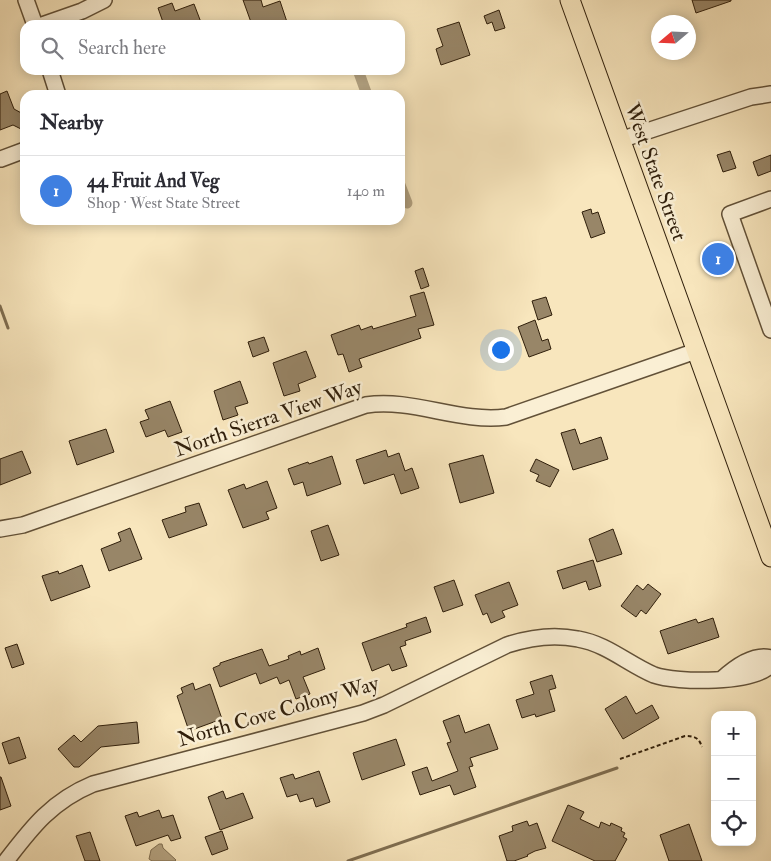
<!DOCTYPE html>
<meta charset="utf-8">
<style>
:root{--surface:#fff;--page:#f7f7f7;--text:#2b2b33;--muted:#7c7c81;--line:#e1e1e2;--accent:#8f2418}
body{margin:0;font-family:"IM FELL Double Pica",serif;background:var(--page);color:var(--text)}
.controls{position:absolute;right:15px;bottom:15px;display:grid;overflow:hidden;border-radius:10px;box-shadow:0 2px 12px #0003}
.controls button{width:45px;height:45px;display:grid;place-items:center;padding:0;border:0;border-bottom:1px solid var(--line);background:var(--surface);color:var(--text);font:25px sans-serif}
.compass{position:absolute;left:651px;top:15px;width:45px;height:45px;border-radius:50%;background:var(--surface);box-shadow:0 2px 12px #0003;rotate:251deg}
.you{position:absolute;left:500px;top:349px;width:18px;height:18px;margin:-12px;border:4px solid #fff;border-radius:50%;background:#1a73e8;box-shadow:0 0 0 8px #1a73e833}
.badge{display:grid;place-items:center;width:32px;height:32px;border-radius:50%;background:var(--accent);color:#fff;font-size:16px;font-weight:700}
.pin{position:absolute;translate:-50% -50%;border:2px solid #fff;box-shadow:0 1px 5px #0006}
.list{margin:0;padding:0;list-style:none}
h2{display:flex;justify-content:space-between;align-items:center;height:65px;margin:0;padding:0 20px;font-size:21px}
h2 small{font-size:16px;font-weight:400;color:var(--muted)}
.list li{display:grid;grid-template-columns:32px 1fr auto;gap:15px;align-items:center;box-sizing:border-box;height:70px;padding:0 20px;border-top:1px solid var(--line)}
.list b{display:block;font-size:19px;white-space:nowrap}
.list p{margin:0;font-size:16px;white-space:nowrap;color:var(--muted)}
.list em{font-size:16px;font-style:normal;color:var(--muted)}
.icon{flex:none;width:28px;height:28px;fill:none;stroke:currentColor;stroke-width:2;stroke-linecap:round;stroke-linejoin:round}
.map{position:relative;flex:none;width:771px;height:861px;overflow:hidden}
.search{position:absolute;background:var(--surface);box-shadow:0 2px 12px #0003;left:20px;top:20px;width:385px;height:55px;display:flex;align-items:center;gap:12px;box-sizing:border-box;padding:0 18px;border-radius:15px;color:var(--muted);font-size:19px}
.panel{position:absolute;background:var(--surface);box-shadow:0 2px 12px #0003;left:20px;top:90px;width:385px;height:135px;border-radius:15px}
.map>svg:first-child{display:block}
.water{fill:#b4a280;stroke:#7f6e51}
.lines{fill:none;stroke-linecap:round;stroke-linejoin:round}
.stream{stroke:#7f6e51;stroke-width:3}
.canal{stroke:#b4a280;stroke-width:11}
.building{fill:#988668;stroke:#301f0b}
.minor-casing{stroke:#625138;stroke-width:18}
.major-casing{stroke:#301f0b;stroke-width:21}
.path{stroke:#301f0b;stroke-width:2;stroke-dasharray:4 2.5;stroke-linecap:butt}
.minor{stroke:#faefd4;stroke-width:15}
.major{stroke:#f8e6bd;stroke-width:19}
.labels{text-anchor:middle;stroke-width:5;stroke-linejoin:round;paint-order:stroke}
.street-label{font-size:21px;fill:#301f0b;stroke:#faefd4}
</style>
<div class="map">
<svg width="771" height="861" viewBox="0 0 771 861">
<rect width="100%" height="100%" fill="#f8e6bd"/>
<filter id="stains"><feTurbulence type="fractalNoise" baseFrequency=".004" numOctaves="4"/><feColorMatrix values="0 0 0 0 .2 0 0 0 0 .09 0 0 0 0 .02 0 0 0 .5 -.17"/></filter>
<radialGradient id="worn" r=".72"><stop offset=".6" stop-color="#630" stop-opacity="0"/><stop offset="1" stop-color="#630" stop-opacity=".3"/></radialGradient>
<path class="water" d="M159,844H162L163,848L176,860L175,861H152L149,859L151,850Z"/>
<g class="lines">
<path class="stream" d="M0,306L8,328
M348,861L617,768"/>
<path class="canal" d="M358,70L367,95
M400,185L407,203"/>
</g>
<path class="building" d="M243,0H261L263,7L280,1L288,25H252Z
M692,0H731V1L696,13Z
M172,3L175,11L194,4L202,25H164L158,8Z
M499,10L505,28L495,31L492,22L487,24L484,16Z
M459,22L470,55L441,65L436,49L443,46L437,29Z
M7,91L14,109L25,115V131L13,125L0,130V94Z
M730,151L736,168L723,172L717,155Z
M771,155V171L758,176L753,162Z
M591,209L592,214L598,212L605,233L591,238L582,212Z
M423,268L429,286L421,289L415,271Z
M424,292L434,325L418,329L421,338L359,359L362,367L349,372L343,354L338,355L331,335L359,325L361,330L372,326L373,329L416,316L410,296Z
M546,297L552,315L538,320L532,301Z
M535,320L542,341L548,339L551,349L529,357L518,327Z
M264,337L269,351L253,357L248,342Z
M306,351L316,377L298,384L300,391L284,396L273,363Z
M240,381L248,403L235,407L238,415L223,420L214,391Z
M170,401L182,432L168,437L165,430L146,437L140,422L149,419L145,410Z
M106,429L114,452L77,465L69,441Z
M575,429L580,444L601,437L608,459L573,470L561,433Z
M386,450L388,457L399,453L405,471L412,468L419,488L401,494L394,474L364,484L356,460Z
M22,451L31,473L0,485V459Z
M483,455L494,493L460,503L449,464Z
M332,456L341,484L307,496L303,482L294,485L288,469L308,462L309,464Z
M536,459L559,470L550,487L536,481L539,475L530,471Z
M267,481L277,508L266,512L269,519L243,528L228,490L244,484L246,489Z
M199,503L207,525L169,538L162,520L186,512L185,507Z
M328,525L339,555L321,561L311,531Z
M130,528L142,559L109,571L101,549L121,541L118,533Z
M613,529L622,554L597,562L589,539Z
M593,560L601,586L589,590L586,581L563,589L557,571Z
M82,565L90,587L51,601L42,576L58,571L59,574Z
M454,580L463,605L443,612L434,587Z
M509,582L518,605L502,611L505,617L491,623L487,613L483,615L475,595Z
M648,584L661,594L646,614L641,610L636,617L621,606L637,585L643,590Z
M426,617L431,632L405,641L406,645L400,647L407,666L392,671L389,664L372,671L362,643L407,627L406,624Z
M713,618L719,637L668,654L660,631L696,619L698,623Z
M17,644L24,664L12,668L5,648Z
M318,648L325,669L303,677L310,694L296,699L289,680L280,684L277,677L260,684L256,673L220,687L213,668L220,665V663L262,649L269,666L289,659L288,656L300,651L301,655Z
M552,675L556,688L549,690L555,711L536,717L535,714L522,718L516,700L534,694L530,682Z
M193,683L195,690L210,684L222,719L189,731L177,696L183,693L181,688Z
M626,696L636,714L652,705L659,718L623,739L605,709Z
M459,715L465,733L489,724L498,749L470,758L473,766L469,767L476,787L454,795L450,785L420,795L412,772L427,767L432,781L458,771L447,743L451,742L443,721Z
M137,722L139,743L101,747L79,767H74L58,749L74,735L81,742L98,726Z
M19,737L26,758L9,764L2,743Z
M396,739L405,765L362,780L353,753Z
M319,771L330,802L316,807L313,798L300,802L297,794L287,797L280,778L293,774L295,779Z
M0,777H1L11,806L0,810Z
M223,791L226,799L243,793L253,818L220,830L208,797Z
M568,805L584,812L580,819L599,828L601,822L610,826L611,823L622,828L621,831L625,833L623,837L627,839L615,861H595L552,841Z
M159,810L162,818L173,815L181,838L171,841L168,835L136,846L125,816L137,812L139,817Z
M527,821L529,826L537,823L546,848L535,851L527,855L528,856L514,861H507L499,836L513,831L512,826Z
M689,824L702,861H669L660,835Z
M222,831L228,849L212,855L205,837Z
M90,832L100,861H85L76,836Z"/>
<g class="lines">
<g class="minor-casing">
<path id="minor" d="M26,0L35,25
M42,25L82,11L104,0
M50,70L58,95
M620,140L751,97L771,94
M1,159L25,150
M771,199L730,214L771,330
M0,529L23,525L366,405C413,398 459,423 506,417L696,351
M722,679C734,668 754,653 771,658
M6,861C32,827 52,801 93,784L363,713L384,705L507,645C531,637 554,634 578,639C607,644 628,664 654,675C676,683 757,684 771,664"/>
</g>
<g class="major-casing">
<path id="major" d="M570,0L771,557"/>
</g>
<path class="path" d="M620,759L685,736C695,736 699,738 702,747"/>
<use href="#minor" class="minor"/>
<use href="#major" class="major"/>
</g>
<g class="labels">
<g class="street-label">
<text transform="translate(656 172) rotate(70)" y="7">West State Street</text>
<text transform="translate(268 418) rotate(-19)" y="7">North Sierra View Way</text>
<text transform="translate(278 711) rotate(-16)" y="7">North Cove Colony Way</text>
</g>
</g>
<rect width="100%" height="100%" filter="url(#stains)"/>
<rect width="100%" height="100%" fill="url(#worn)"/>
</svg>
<div class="controls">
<button>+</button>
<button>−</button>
<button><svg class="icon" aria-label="locate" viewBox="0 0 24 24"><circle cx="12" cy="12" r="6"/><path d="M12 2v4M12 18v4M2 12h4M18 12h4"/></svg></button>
</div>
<svg class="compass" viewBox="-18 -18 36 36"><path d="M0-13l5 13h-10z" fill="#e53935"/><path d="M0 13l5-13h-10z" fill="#7c7c81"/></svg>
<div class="you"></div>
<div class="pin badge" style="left:718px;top:259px;background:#3f7fe0">1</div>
<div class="search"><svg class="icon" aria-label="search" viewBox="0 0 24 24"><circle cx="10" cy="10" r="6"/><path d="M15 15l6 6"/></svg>Search here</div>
<section class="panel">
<h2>Nearby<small></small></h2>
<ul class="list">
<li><span class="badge" style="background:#3f7fe0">1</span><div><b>44 Fruit And Veg</b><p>Shop · West State Street</p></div><em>140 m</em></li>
</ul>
</section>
</div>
